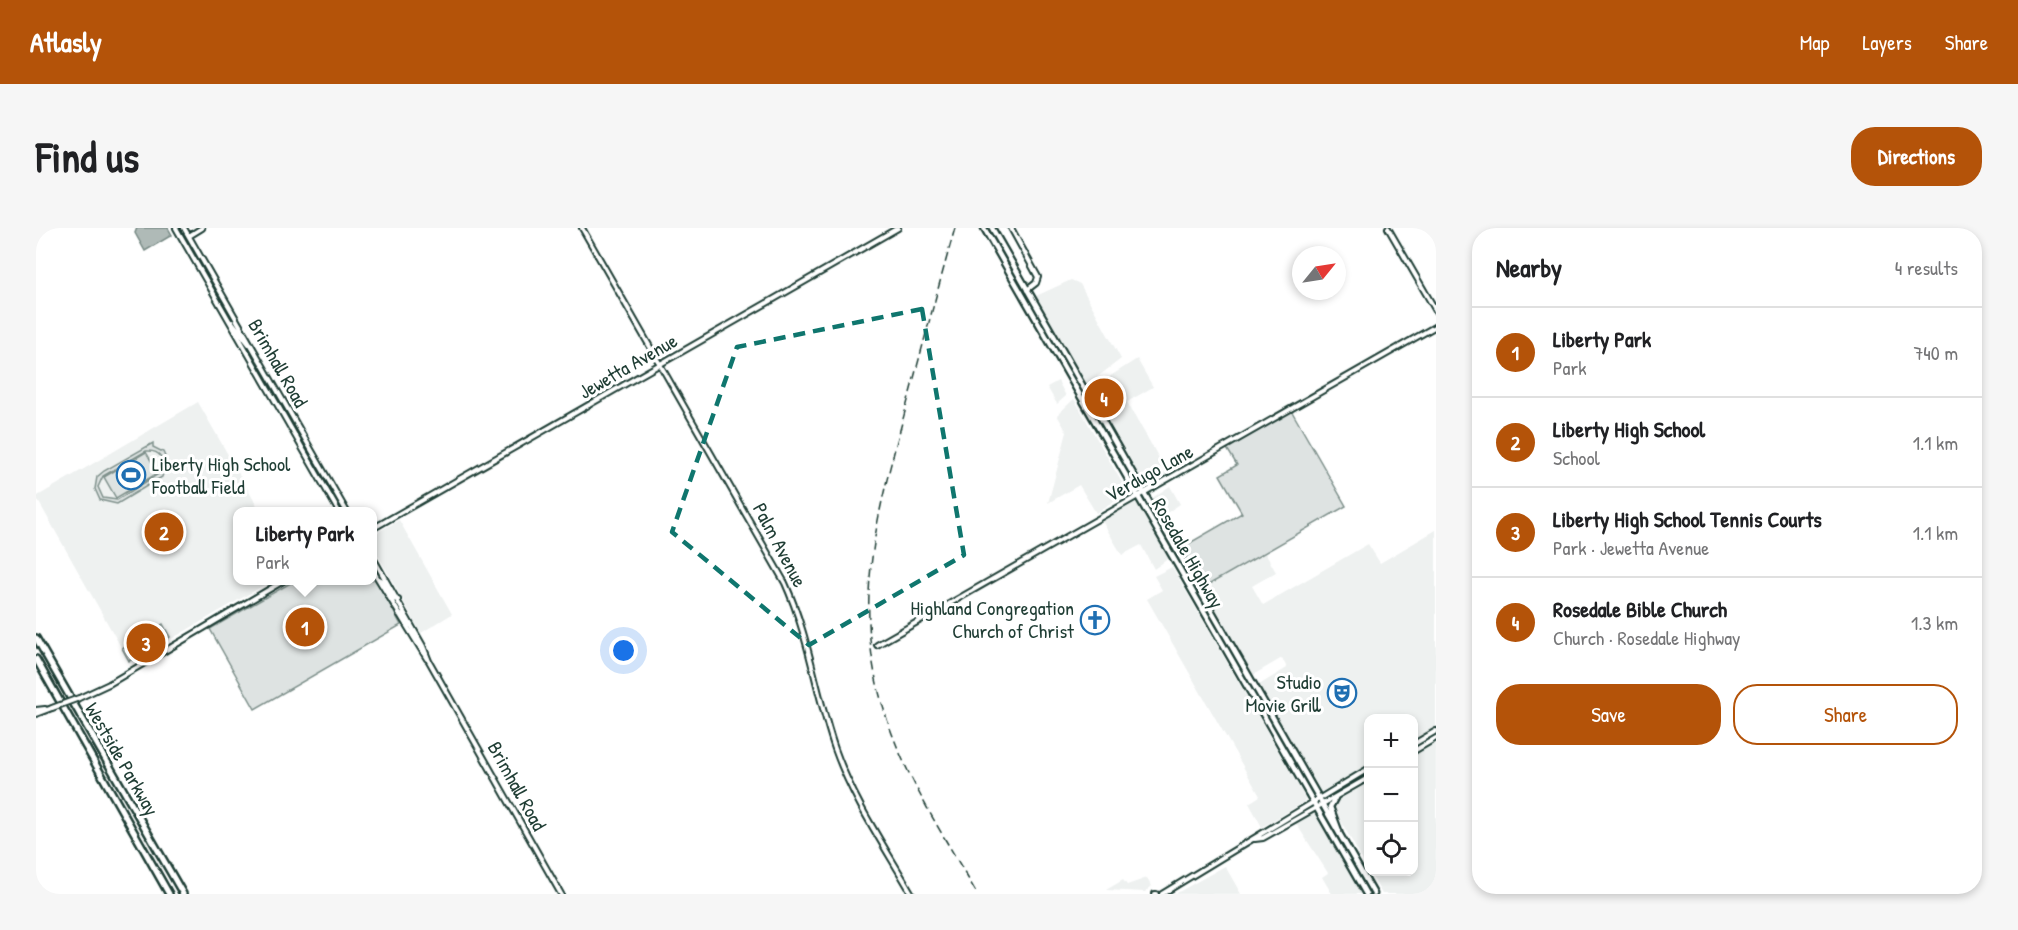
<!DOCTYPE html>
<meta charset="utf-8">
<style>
:root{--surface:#fff;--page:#f6f6f6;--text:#202124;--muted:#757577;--line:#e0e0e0;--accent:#b45309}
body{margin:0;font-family:"Patrick Hand",sans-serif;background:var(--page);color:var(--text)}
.controls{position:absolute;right:18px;bottom:18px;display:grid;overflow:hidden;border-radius:12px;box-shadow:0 3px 9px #0003}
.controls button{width:54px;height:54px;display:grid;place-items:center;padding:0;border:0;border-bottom:2px solid var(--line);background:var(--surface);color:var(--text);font:30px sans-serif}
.compass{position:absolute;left:1256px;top:18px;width:54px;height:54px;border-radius:50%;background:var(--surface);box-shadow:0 3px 9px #0003;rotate:60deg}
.you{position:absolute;left:588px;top:423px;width:21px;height:21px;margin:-15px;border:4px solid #fff;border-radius:50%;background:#1a73e8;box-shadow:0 0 0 9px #1a73e833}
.badge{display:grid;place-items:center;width:39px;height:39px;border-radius:50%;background:var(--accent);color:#fff;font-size:20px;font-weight:700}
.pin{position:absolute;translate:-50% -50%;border:3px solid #fff;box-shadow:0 2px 6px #0006}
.popup{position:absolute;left:197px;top:279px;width:144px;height:78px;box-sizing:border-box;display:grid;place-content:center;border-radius:12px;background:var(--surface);filter:drop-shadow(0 2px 4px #0005);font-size:20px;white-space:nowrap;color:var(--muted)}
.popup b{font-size:22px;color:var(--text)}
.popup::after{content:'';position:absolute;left:50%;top:100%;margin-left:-12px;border:12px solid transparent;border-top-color:var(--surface)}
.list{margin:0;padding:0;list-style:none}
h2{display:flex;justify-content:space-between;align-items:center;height:78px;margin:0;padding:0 24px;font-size:26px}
h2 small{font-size:20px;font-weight:400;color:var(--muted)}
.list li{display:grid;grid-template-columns:39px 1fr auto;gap:18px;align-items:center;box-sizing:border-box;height:90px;padding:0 24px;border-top:2px solid var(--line)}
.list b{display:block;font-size:22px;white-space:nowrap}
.list p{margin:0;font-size:20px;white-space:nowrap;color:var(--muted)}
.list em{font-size:20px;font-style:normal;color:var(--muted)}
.actions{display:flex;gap:12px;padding:18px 24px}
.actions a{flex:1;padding:14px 0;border:2px solid var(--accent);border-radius:24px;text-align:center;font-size:21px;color:var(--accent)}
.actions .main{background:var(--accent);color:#fff}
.icon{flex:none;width:33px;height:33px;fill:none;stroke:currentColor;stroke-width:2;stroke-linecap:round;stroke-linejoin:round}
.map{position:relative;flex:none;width:1400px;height:666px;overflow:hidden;border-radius:24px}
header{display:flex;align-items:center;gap:36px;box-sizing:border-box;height:84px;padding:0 30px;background:var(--accent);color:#fff}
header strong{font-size:28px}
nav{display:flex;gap:33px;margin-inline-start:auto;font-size:21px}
.intro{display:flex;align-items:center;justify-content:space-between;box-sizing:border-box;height:144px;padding:0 36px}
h1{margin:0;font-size:42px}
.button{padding:15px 27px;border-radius:24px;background:var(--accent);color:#fff;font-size:21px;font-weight:700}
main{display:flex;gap:36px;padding:0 36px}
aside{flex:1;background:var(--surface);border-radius:24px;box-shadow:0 3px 9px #0003}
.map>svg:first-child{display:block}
.built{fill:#eef1f0}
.green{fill:#dee3e2;stroke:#7e908b;stroke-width:1.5;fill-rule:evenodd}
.water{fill:#afbab7;stroke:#758883;stroke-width:1.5}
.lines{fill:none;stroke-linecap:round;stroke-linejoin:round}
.secondary-casing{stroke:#1f3d34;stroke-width:8}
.primary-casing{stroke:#1f3d34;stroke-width:9}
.highway-casing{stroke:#1f3d34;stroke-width:10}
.secondary{stroke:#fff;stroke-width:4}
.primary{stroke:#fff;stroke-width:4.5}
.highway{stroke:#fff;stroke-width:5}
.rail{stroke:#1f3d34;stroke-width:1.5;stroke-dasharray:9 4.5;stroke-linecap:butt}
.secondary-bridge-casing{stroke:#1f3d34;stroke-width:8;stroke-linecap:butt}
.secondary-bridge{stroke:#fff;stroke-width:4}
.marked{fill:none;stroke:#0f766e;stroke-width:4.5;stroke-dasharray:12 8;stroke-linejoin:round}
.labels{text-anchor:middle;stroke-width:6;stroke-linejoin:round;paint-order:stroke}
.street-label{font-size:20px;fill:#1f3d34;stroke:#fff}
.poi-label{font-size:20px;fill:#1f3d34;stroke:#fff;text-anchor:end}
</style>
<header>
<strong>Atlasly</strong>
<nav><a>Map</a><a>Layers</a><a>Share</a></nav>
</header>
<div class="intro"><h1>Find us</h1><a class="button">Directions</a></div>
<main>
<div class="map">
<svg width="1400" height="666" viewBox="0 0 1400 666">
<rect width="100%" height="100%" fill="#fff"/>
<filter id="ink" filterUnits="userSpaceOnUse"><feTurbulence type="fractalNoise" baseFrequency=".0167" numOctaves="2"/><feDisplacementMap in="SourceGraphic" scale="12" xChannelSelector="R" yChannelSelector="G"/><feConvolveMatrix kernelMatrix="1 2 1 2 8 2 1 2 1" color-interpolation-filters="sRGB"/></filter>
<g filter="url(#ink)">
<path class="built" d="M1035,52L1044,56L1085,131L1052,156L1048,155L1000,68Z
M1101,131L1117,159L1091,174L1132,246L1110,258L1056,165L1076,147Z
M1022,153L1030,168L1021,176L1011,159Z
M1038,171L1092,265L1060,285L1043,257L1012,275L1031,204L1021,187Z
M162,174L224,283L202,284V352L235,353L94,435L0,269Z
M1134,258L1144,276L1126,288L1116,270Z
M1099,275L1103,277L1133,330L1118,341L1105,317L1086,327L1066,293Z
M363,292L416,386L385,405L337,318V307Z
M1400,302V498L1378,511V490H1332V537L1285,564L1223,457L1251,440L1246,430L1217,447L1167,360L1229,325L1240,344L1216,358L1227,377L1332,316L1344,335Z
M1136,339L1269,570L1268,574L1226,599L1213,575L1224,568L1111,371L1126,362L1118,348Z
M1400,515V666H1346L1333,644H1378V528Z
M1332,555V642L1297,579L1298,575Z
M1275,584L1279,585L1326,666H1296L1286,649L1292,645L1259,594Z
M1189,638L1205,666H1139Z
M1111,650L1116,658L1109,664L1070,662L1087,652L1091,657Z"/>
<path class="green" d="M1255,182L1310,278L1167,360L1145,320L1206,285L1184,247L1201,237L1190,219Z
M117,215V219L127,224L131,233L126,249L81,276L64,272L59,261L61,249L68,243ZM110,223C124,222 131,232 124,245L81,272L67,270L62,259L67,248Z
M110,224L122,245L80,270L68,249Z
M337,346L365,397L219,481L174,401L258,353L336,352Z
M127,396L134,409L93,433L86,420Z"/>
<path class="water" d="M101,0H132L136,7L109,23L99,5Z"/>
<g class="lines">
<g class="secondary-casing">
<path id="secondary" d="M140,0L303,284
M148,0L311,284
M546,0L749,355C773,408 780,466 799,521C817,572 849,619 876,666
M975,0L1002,49L1000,55L991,62
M1352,0L1400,83
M153,8L166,0
M196,94L213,116
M336,301L862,0
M336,328L387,418L393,433L525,666
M336,341L391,431
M345,352L357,371L362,372
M363,386L367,388L373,397
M841,417L1400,98
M43,470L73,456L249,352
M0,482L9,481
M0,486L16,480
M1378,516L1400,503
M1378,523L1400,510
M1219,611L1227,610L1332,550
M1119,666H1120
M1126,666L1332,541"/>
</g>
<g class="primary-casing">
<path id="primary" d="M948,0L1330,666
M956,0L1338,666
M1299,570L1294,579L1303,603"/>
</g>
<g class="highway-casing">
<path id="highway" d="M0,410L147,666
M0,431L133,666"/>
</g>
<use href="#secondary" class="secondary"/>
<use href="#primary" class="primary"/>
<use href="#highway" class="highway"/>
<path class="rail" d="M919,0C902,60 886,120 870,180C841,286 814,379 850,488C870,552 909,609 941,666"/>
<g class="secondary-bridge-casing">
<path id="secondary-bridge" d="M16,480L43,470"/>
</g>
<use href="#secondary-bridge" class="secondary-bridge"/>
</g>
</g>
<path class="marked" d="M886,81L928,327L773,417L636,304L701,119Z"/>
<defs>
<g id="stadium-ring" transform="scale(1.5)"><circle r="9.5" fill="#fff" stroke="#1f6fb2" stroke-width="1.5"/><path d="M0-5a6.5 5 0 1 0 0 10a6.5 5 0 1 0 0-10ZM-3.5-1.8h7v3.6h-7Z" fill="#1f6fb2"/></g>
<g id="church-ring" transform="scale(1.5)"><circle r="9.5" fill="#fff" stroke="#1f6fb2" stroke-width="1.5"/><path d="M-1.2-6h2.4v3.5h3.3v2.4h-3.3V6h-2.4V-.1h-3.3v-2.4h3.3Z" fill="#1f6fb2"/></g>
<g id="theatre-ring" transform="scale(1.5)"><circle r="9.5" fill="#fff" stroke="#1f6fb2" stroke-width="1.5"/><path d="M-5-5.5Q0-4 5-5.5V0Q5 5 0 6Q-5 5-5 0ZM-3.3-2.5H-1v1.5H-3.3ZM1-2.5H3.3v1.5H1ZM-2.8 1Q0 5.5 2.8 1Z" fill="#1f6fb2"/></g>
</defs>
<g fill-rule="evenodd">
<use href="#stadium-ring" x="95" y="247"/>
<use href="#church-ring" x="1059" y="392"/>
<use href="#theatre-ring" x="1306" y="465"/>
</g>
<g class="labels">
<g class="street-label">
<text transform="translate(242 135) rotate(60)" y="7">Brimhall Road</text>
<text transform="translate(592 138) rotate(-30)" y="7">Jewetta Avenue</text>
<text transform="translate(1113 245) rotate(-29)" y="7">Verdugo Lane</text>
<text transform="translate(744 317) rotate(62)" y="7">Palm Avenue</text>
<text transform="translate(1152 325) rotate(60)" y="7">Rosedale Highway</text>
<text transform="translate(86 531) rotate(60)" y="7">Westside Parkway</text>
<text transform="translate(481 558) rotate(61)" y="7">Brimhall Road</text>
</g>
<g class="poi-label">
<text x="116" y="243" text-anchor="start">Liberty High School<tspan x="116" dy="23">Football Field</tspan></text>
<text x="1038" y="387">Highland Congregation<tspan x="1038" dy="23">Church of Christ</tspan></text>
<text x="1285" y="461">Studio<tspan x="1285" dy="23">Movie Grill</tspan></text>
</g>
</g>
</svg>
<div class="controls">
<button>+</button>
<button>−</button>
<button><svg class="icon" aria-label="locate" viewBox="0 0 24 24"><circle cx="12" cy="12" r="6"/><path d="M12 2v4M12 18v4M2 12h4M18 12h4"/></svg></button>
</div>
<svg class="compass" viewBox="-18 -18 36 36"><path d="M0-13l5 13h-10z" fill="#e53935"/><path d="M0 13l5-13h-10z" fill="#757577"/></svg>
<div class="you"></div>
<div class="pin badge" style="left:269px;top:399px">1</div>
<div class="popup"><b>Liberty Park</b>Park</div>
<div class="pin badge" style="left:128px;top:304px">2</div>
<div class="pin badge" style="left:110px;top:415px">3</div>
<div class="pin badge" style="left:1068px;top:170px">4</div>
</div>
<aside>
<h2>Nearby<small>4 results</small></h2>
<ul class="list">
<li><span class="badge">1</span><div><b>Liberty Park</b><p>Park</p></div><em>740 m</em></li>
<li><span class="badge">2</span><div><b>Liberty High School</b><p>School</p></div><em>1.1 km</em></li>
<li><span class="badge">3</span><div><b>Liberty High School Tennis Courts</b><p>Park · Jewetta Avenue</p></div><em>1.1 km</em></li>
<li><span class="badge">4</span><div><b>Rosedale Bible Church</b><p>Church · Rosedale Highway</p></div><em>1.3 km</em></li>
</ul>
<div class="actions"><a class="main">Save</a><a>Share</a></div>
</aside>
</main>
